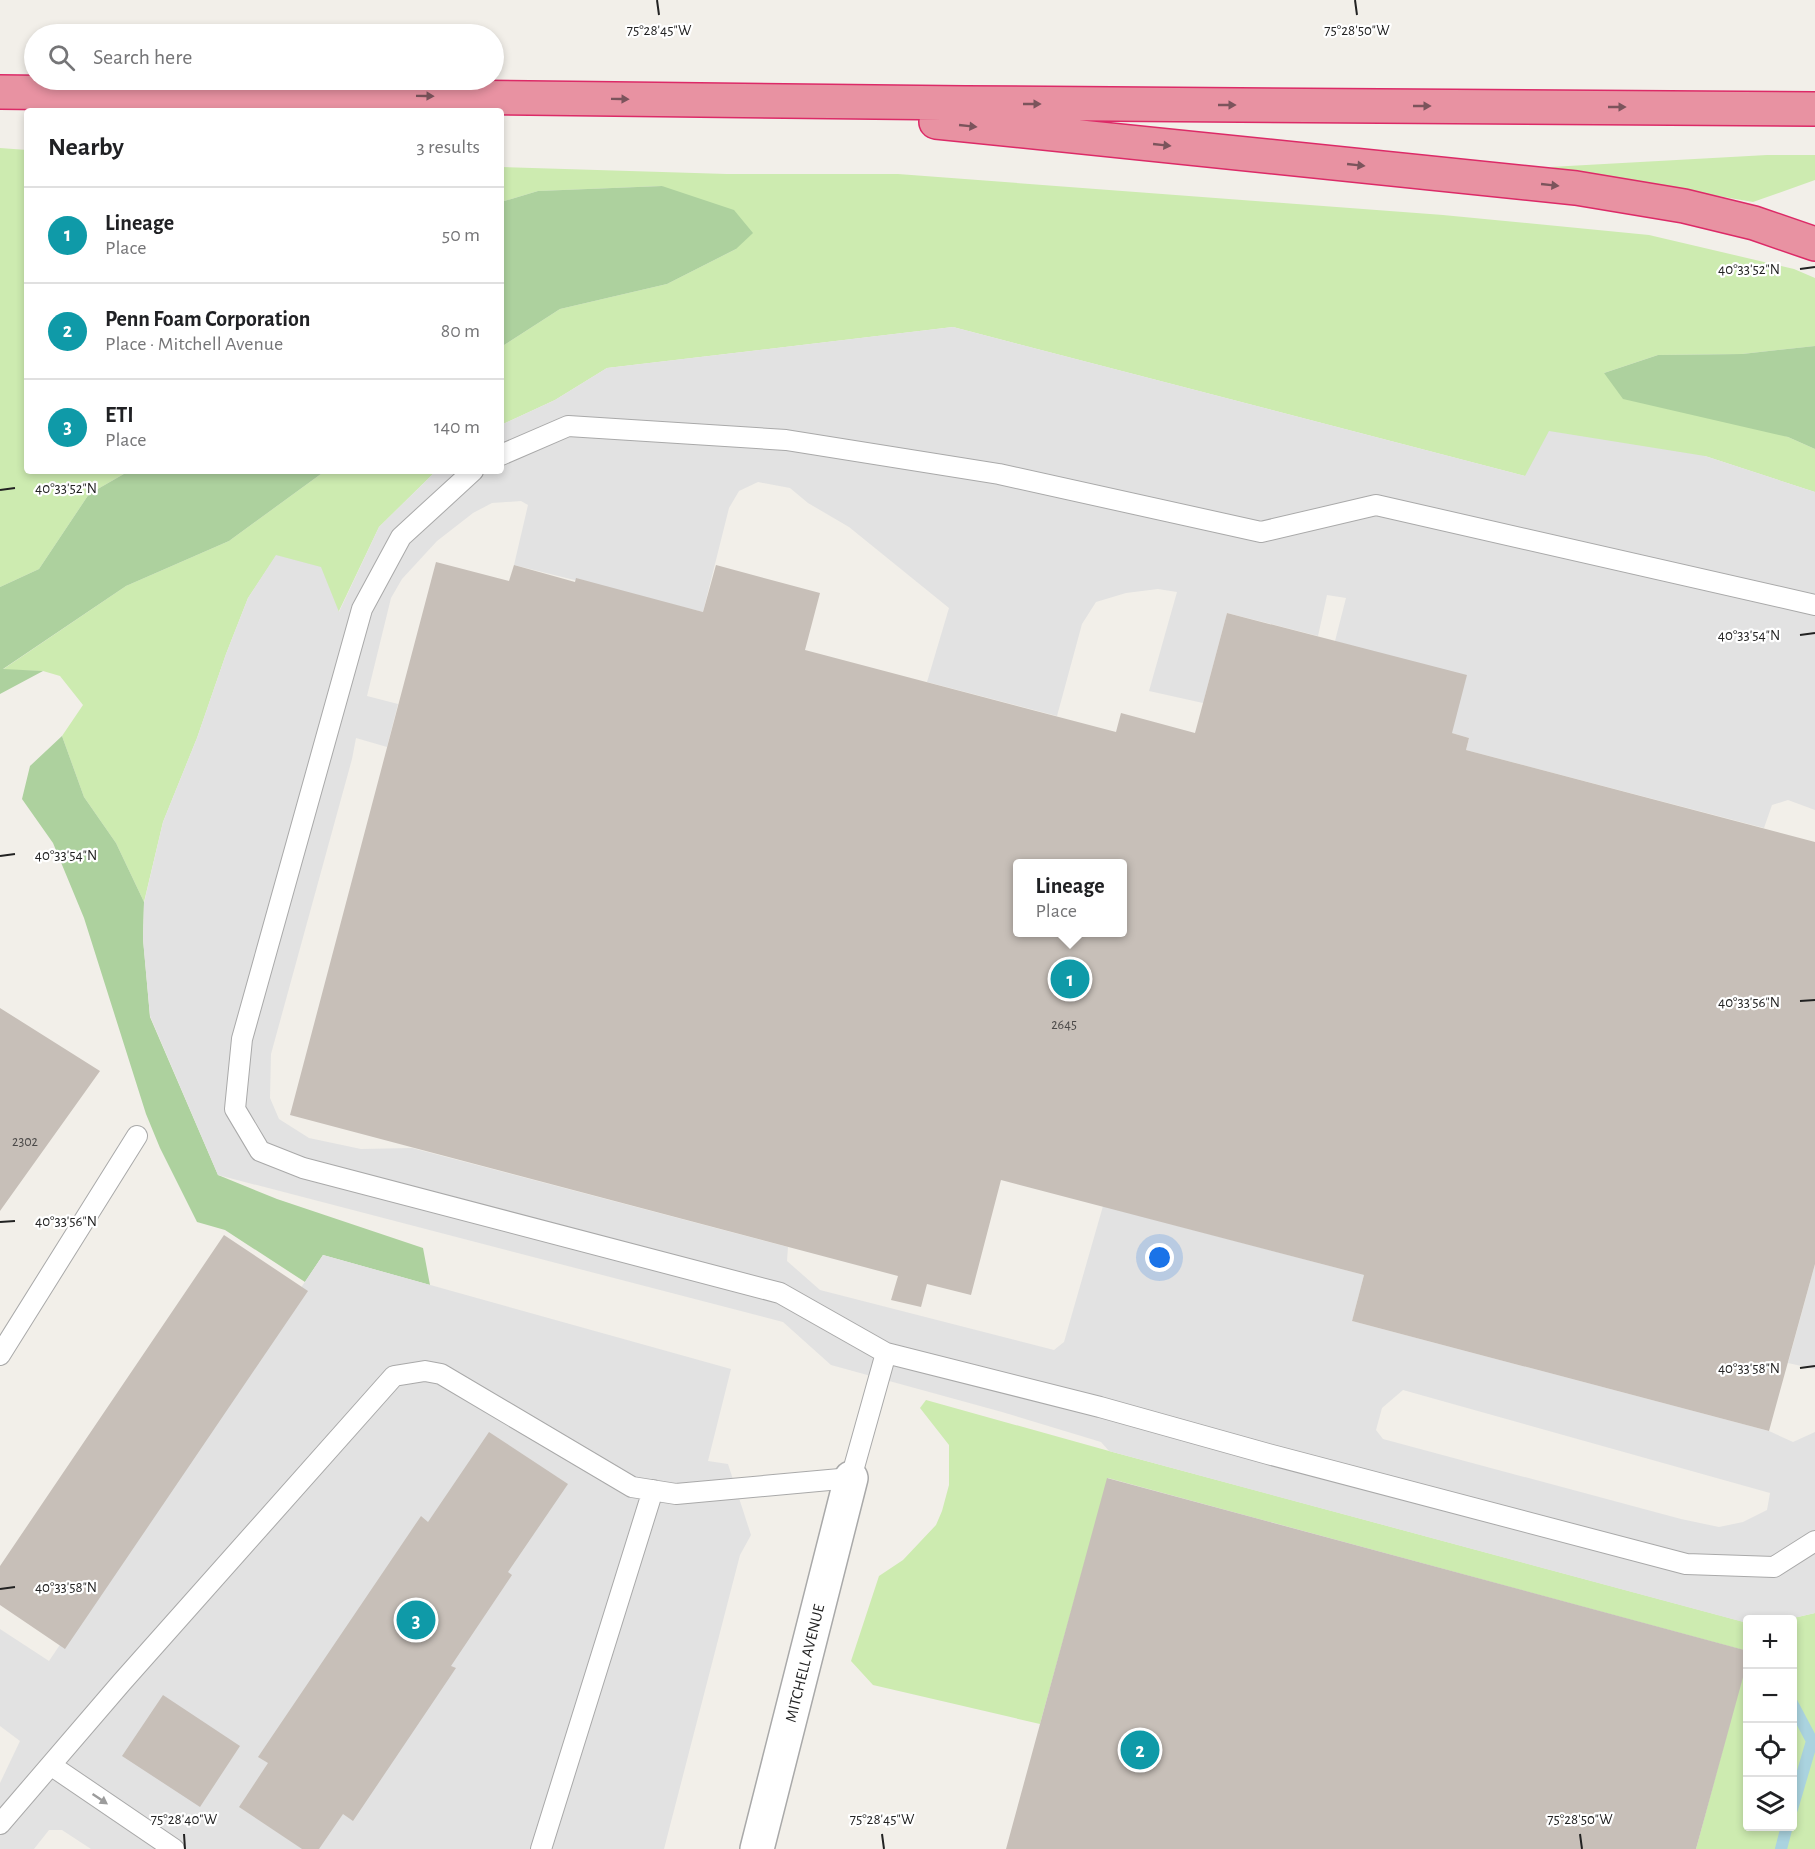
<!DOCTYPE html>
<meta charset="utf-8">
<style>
:root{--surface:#fff;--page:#f2f2f2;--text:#202124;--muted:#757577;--line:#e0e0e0;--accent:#7c3aed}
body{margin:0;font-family:"Alegreya Sans",sans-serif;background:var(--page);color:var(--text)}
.controls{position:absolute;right:18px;bottom:18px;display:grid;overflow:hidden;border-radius:6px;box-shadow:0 3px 9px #0003}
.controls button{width:54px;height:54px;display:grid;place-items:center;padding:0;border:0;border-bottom:2px solid var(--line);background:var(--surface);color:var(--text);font:30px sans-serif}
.you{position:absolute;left:1160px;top:1258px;width:21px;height:21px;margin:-15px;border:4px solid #fff;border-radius:50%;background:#1a73e8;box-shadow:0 0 0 9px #1a73e833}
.badge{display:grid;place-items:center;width:39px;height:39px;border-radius:50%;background:var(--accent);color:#fff;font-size:20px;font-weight:700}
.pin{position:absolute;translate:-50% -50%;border:3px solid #fff;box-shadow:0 2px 6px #0006}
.popup{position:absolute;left:1013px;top:859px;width:114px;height:78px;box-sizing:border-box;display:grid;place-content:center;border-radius:6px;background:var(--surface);filter:drop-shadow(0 2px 4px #0005);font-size:20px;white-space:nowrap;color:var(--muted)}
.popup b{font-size:22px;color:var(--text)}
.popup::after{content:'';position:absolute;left:50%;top:100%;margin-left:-12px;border:12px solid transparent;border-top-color:var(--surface)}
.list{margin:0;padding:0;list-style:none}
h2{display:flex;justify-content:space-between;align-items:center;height:78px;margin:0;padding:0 24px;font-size:26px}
h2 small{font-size:20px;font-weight:400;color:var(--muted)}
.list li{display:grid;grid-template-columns:39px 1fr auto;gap:18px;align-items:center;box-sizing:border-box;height:96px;padding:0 24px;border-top:2px solid var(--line)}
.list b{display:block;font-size:22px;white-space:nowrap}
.list p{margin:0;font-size:20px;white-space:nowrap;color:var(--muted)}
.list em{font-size:20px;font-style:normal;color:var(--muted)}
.icon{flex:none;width:33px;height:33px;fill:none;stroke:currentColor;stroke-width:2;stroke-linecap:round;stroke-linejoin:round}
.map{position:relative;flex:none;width:1815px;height:1849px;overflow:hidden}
.search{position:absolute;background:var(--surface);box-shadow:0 3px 9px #0003;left:24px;top:24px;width:480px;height:66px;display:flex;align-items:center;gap:15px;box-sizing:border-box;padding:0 21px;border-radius:33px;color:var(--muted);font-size:22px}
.panel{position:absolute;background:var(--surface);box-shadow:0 3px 9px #0003;left:24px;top:108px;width:480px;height:366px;border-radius:6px}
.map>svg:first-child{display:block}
.grass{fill:#cdebb0}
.forest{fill:#add19e}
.parking{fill:#e2e2e2;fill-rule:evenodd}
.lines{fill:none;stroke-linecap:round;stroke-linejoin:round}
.stream{stroke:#aad3df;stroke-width:12}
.building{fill:#c7bfb8;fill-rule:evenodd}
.lane-casing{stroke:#a9a9a9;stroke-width:22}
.street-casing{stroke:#a9a9a9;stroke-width:36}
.highway-casing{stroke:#dc2a67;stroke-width:36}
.lane{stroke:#fff;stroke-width:20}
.street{stroke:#fff;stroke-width:33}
.highway{stroke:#e892a2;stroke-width:33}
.oneway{fill:#7b545c}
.oneway2{fill:#9c9c9c}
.ticks{fill:none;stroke:#222;stroke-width:2}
.labels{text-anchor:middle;stroke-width:4.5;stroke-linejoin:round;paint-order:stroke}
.number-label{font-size:14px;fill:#4b4948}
.street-label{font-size:16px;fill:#222;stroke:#fff}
.ticks-label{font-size:15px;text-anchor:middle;fill:#222;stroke:#fff;stroke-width:4.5;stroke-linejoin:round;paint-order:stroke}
</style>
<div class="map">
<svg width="1815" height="1849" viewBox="0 0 1815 1849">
<rect width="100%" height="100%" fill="#f2efe9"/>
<path class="grass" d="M0,148L27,150V471H129L89,494L39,569L0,587Z
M1767,155H1815V180L1753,202L1550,167Z
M501,167L727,174H898L1443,215L1649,235L1794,269L1815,278V346L1742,354L1658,355L1604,373L1788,437L1815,449V492L1705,456L1525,476L953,327L607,368L555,400L501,425V347L560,309L667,284L736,249L662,186L538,191L501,202Z
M325,471H436L379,527L338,613L276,556L248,598L226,654L197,738L163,822L144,902L116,843L84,797L62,736L83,705L60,676L43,671L2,670L126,586L229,541Z
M926,1400L1109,1451L1748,1623L1747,1651L1108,1478L1040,1724L873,1685L851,1661L879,1576L903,1560L936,1525L942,1511L949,1485V1445L920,1408Z
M1815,1613V1849H1696L1747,1659L1748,1826H1792V1620L1789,1619Z"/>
<path class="forest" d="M662,186L734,210L753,233L736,249L667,284L560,309L501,347V202L538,191Z
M1815,346V449L1788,437L1623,399L1604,373L1658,355L1742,354Z
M129,471H325L229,541L126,586L3,669L43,671L0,694V587L39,569L89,494Z
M62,736L84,797L116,843L144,902L143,939L150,1017L218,1175L277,1199L423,1248L430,1285L323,1255L305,1282L225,1230L197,1222L160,1148L146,1114L84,918L53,843L22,799L30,766Z"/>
<path class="parking" d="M953,327L1525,476L1549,431L1705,456L1815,492V810L1788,800L1772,805L1764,828L1466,750L1469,738L1452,733L1335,641L1346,598L1327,595L1318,636L1227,613L1203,703L1149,691L1177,592L1158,589L1126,593L1096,602L1082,624L1057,716L927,682L949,608L849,527L808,503L790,488L758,482L739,491L729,508L703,612L514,565L528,505L521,501L492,503L473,513L437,541L402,579L391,598L367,696L398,704L387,747L356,738L352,759L271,1054L270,1098L279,1119L309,1138L361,1149L412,1148L788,1247L787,1261L820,1290L1054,1350L1064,1342L1103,1206L1364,1275L1352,1321L1769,1431L1793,1442L1815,1432V1613L1789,1619L1748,1620L1747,1623L1109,1451L1101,1442L1002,1412L831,1365L783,1322L218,1175L150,1016L143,939L144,903L163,822L197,738L226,654L248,598L276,555L321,567L339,612L379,527L436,471H501V425L555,400L607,368ZM1403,1390L1770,1493L1767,1510L1743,1522L1719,1527L1681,1519L1383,1439L1376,1430L1382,1408Z
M323,1255L731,1369L708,1461L728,1464L751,1535L740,1555L664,1849H91L62,1830H49L34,1849H0V1783L20,1741L0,1726V1629L49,1661Z
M1815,1264V1369L1788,1363Z"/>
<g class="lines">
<path class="stream" d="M1792,1703L1812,1741L1792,1809
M1781,1849L1787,1826"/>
</g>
<path class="building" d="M436,562L509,581L514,565L575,582L576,578L703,612L716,565L820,593L805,650L1116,732L1121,713L1195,733L1227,613L1467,675L1452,733L1469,738L1466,750L1815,842V1264L1769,1431L1352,1321L1364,1275L1001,1180L971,1295L927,1284L921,1307L891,1300L898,1276L290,1115ZM1018,864H1122V932H1018Z
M0,1008L100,1071L0,1211Z
M224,1235L308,1291L65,1649L0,1605V1566Z
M489,1432L568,1484L508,1572L512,1575L451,1666L456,1668L353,1821L343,1814L319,1849H302L239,1807L268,1763L258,1757L421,1516L428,1522Z
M1107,1478L1748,1651V1659L1696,1849H1006Z
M163,1695L240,1746L200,1807L122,1756Z"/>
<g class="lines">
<g class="lane-casing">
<path id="lane" d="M501,455L568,426L786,440L999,474L1261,532L1376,505L1815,605
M473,471L401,537L362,609L242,1039L235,1109L260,1151L303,1168L780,1293L886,1353L1100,1407L1268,1454L1686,1564L1774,1567L1815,1541
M0,1355L137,1136
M52,1766L174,1849
M0,1824L122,1682L394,1376L425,1371L441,1374L632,1487L676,1494L851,1478L886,1353
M541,1849L653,1490"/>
</g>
<g class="street-casing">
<path id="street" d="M757,1849L851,1478"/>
</g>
<g class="highway-casing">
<path id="highway" d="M0,92L965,103L1815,109
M936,122L1576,188L1684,206L1754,223L1815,244"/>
</g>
<use href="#lane" class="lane"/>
<use href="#street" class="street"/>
<use href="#highway" class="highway"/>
</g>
<defs><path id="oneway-solid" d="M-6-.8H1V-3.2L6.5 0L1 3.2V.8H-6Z" transform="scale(1.5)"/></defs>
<g class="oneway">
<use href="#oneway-solid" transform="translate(425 96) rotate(1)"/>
<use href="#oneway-solid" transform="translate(620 99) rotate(1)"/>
<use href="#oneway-solid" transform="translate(1032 104)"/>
<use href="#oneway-solid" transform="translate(1227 105)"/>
<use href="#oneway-solid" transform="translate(1422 106)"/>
<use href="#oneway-solid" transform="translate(1617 107)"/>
<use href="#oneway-solid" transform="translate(968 126) rotate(6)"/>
<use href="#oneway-solid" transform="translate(1162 145) rotate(6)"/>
<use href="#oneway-solid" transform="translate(1356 165) rotate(6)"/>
<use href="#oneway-solid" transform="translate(1550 185) rotate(6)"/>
</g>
<use class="oneway2" href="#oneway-solid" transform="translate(100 1799) rotate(34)"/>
<path class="ticks" d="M657,0L659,15M1355,0L1357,15M1800,269L1815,267M0,490L15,488M1800,635L1815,633M0,856L15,854M1800,1001L1815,1000M0,1222L15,1221M1800,1368L1815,1366M0,1589L15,1587M184,1834L185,1849M882,1834L884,1849M1580,1834L1582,1849"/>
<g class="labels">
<g class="number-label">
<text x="1064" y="1029">2645</text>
<text x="25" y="1146">2302</text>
</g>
<g class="street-label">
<text transform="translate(804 1663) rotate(-76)" y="6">MITCHELL AVENUE</text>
</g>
</g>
<g class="ticks-label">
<text x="659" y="35">75°28'45"W</text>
<text x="1357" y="35">75°28'50"W</text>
<text x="1749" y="274">40°33'52"N</text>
<text x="66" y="493">40°33'52"N</text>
<text x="1749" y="640">40°33'54"N</text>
<text x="66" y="860">40°33'54"N</text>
<text x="1749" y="1007">40°33'56"N</text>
<text x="66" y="1226">40°33'56"N</text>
<text x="1749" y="1373">40°33'58"N</text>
<text x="66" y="1592">40°33'58"N</text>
<text x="184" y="1824">75°28'40"W</text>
<text x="882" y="1824">75°28'45"W</text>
<text x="1580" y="1824">75°28'50"W</text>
</g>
</svg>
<div class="controls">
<button>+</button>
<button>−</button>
<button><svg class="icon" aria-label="locate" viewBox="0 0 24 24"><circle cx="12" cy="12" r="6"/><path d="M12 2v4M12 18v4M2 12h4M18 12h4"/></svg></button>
<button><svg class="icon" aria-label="layers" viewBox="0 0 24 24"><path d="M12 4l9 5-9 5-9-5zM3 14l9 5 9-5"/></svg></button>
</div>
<div class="you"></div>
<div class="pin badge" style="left:1070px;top:979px;background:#0f9aa8">1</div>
<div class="popup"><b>Lineage</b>Place</div>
<div class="pin badge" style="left:1140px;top:1750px;background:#0f9aa8">2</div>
<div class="pin badge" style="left:416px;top:1620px;background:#0f9aa8">3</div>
<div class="search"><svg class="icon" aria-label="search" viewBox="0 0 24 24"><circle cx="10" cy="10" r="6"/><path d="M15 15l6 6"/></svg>Search here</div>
<section class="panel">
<h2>Nearby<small>3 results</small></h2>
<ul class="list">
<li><span class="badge" style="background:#0f9aa8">1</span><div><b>Lineage</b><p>Place</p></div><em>50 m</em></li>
<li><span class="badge" style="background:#0f9aa8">2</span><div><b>Penn Foam Corporation</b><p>Place · Mitchell Avenue</p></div><em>80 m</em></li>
<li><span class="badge" style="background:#0f9aa8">3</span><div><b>ETI</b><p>Place</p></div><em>140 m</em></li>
</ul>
</section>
</div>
